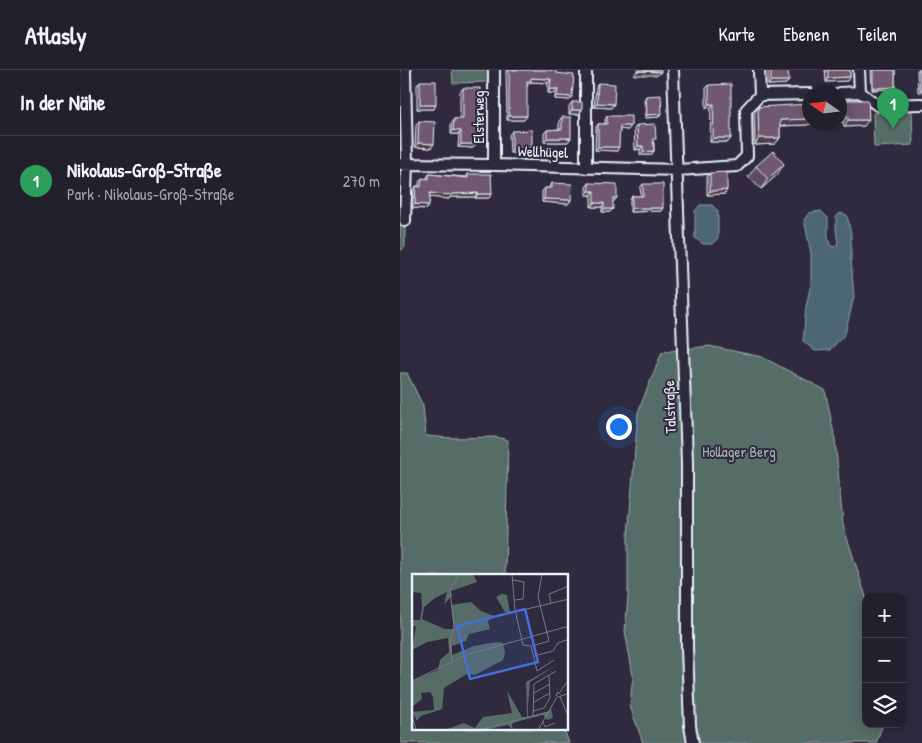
<!DOCTYPE html>
<html lang="de">
<meta charset="utf-8">
<style>
:root{--surface:#23202e;--page:#2f2d3a;--text:#f1f3f6;--muted:#a3a3aa;--line:#403e4a;--accent:#ea580c}
body{margin:0;font-family:"Patrick Hand",sans-serif;background:var(--page);color:var(--text)}
.controls{position:absolute;right:15px;bottom:15px;display:grid;overflow:hidden;border-radius:10px;box-shadow:0 2px 12px #0003}
.controls button{width:45px;height:45px;display:grid;place-items:center;padding:0;border:0;border-bottom:1px solid var(--line);background:var(--surface);color:var(--text);font:25px sans-serif}
.compass{position:absolute;left:402px;top:15px;width:45px;height:45px;border-radius:50%;background:var(--surface);box-shadow:0 2px 12px #0003;rotate:284deg}
.you{position:absolute;left:218px;top:356px;width:18px;height:18px;margin:-12px;border:4px solid #fff;border-radius:50%;background:#1a73e8;box-shadow:0 0 0 8px #1a73e833}
.badge{display:grid;place-items:center;width:32px;height:32px;border-radius:50%;background:var(--accent);color:#fff;font-size:16px;font-weight:700}
.pin{position:absolute;translate:-50% -41px;filter:drop-shadow(0 1px 2px #0008)}
.pin::after{content:'';position:absolute;top:26px;width:18px;height:15px;background:inherit;clip-path:polygon(0 0,100% 0,50% 100%)}
.list{margin:0;padding:0;list-style:none}
h2{display:flex;justify-content:space-between;align-items:center;height:65px;margin:0;padding:0 20px;font-size:21px}
h2 small{font-size:16px;font-weight:400;color:var(--muted)}
.list li{display:grid;grid-template-columns:32px 1fr auto;gap:15px;align-items:center;box-sizing:border-box;height:90px;padding:0 20px;border-top:1px solid var(--line)}
.list b{display:block;font-size:19px;white-space:nowrap}
.list p{margin:0;font-size:16px;white-space:nowrap;color:var(--muted)}
.list em{font-size:16px;font-style:normal;color:var(--muted)}
.icon{flex:none;width:28px;height:28px;fill:none;stroke:currentColor;stroke-width:2;stroke-linecap:round;stroke-linejoin:round}
.map{position:relative;flex:none;width:522px;height:673px;overflow:hidden}
header{display:flex;align-items:center;gap:30px;box-sizing:border-box;height:70px;padding:0 25px;background:var(--surface);border-bottom:1px solid var(--line)}
header strong{font-size:24px}
nav{display:flex;gap:28px;margin-inline-start:auto;font-size:18px}
main{display:flex}
aside{flex:1;background:var(--surface)}
.map>svg:first-child{display:block}
.green{fill:#576c66;stroke:#a0aeaf}
.water{fill:#4d6676;stroke:#8b9eaa}
.lines{fill:none;stroke-linecap:round;stroke-linejoin:round}
.minor-casing{stroke:#e8f1f8;stroke-width:14}
.minor{stroke:#2f2a3d;stroke-width:10}
.wall{fill:#5f4d5f;stroke:#e8f1f8}
.shaded-wall{fill:#4e3e4d;stroke:#e8f1f8}
.building{fill:#6f596e;stroke:#e8f1f8}
.labels{text-anchor:middle;stroke-width:4;stroke-linejoin:round;paint-order:stroke}
.street-label{font-size:15px;fill:#e8f1f8;stroke:#2f2a3d}
.park-label{font-size:15px;fill:#a7b5b6;stroke:#2f2a3d}
.inset-road{fill:none;stroke:#797a88;stroke-width:1}
.view{fill:#466fde;fill-opacity:0.15;stroke:#466fde;stroke-width:2.5}
.inset-edge{fill:none;stroke:#e8f1f8;stroke-width:2.5}
</style>
<header>
<strong>Atlasly</strong>
<nav><a>Karte</a><a>Ebenen</a><a>Teilen</a></nav>
</header>
<main>
<aside>
<h2>In der Nähe<small></small></h2>
<ul class="list">
<li><span class="badge" style="background:#2e9e5b">1</span><div><b>Nikolaus-Groß-Straße</b><p>Park · Nikolaus-Groß-Straße</p></div><em>270 m</em></li>
</ul>
</aside>
<div class="map">
<svg width="522" height="673" viewBox="0 0 522 673">
<rect width="100%" height="100%" fill="#2f2a3d"/>
<filter id="ink" filterUnits="userSpaceOnUse"><feTurbulence type="fractalNoise" baseFrequency=".02" numOctaves="2"/><feDisplacementMap in="SourceGraphic" scale="10" xChannelSelector="R" yChannelSelector="G"/><feConvolveMatrix kernelMatrix="1 2 1 2 8 2 1 2 1" color-interpolation-filters="sRGB"/></filter>
<g filter="url(#ink)">
<path class="green" d="M52,0H89V12L53,13Z
M512,41L513,75L474,77L473,43Z
M0,149L5,151V177L0,181Z
M309,276L362,287L425,320L435,369L443,455L466,527V654H483L476,673H243L230,636L233,605L225,561L228,527V466L238,342L262,282Z
M0,303H7L23,336L26,366L51,368L96,367L108,370L105,505L14,506V659H164L169,673H0Z"/>
<path class="water" d="M300,135H312L318,141V168L312,174H303L295,168V141Z
M421,141L428,148V166L430,175L434,177L438,173L436,160V147L440,143L447,145L451,164V190L454,227L445,264L430,280L415,281L403,271L406,237L411,213V183L404,150L409,143Z"/>
<g class="lines">
<g class="minor-casing">
<path id="minor" d="M273,0L287,392V578L290,656L293,673
M359,0L360,25
M459,0L460,22
M440,23L460,22L477,35L522,34
M0,94L94,95L278,100L337,96L347,86L346,40L360,25L410,24
M94,95V0
M186,98V0
M5,151L7,94L5,0"/>
</g>
<use href="#minor" class="minor"/>
</g>
<path class="wall" d="M106,0H156V3L172,27L170,30L155,29V23H148V13L130,12L128,15H127L124,50H107Z
M368,0H388L386,14L368,15Z
M425,0H450V7L447,11L426,12Z
M471,0H495V17L494,19L472,20Z
M517,0H522V22H518Z
M20,11L34,39H17V15Z
M198,13L214,34L211,38L194,37L196,17Z
M309,15L331,68L328,72H310L311,37L306,38V18Z
M63,18L81,50L82,66L79,70H76L73,78L58,77L59,64H51V53L54,49H60V22Z
M246,26L262,44L259,47L245,48L244,30Z
M440,30L464,56L444,57L443,52H440Z
M172,32L182,40L179,44H169V36Z
M358,37L410,52H439L409,54L407,55L380,56V68L375,74L355,75L354,43Z
M207,46L231,56L228,60L220,59L217,81L195,80L196,57L198,54H205V50Z
M162,47L168,72H144V63L147,60L159,59V51Z
M19,51L31,78L15,77L16,55Z
M237,55L254,73V81L251,85H240V79L235,80L234,59Z
M112,61L130,83H110L109,65Z
M356,96L377,105L361,119L348,107Z
M310,103L325,124L307,125V107Z
M29,104L66,107L68,104L92,124L89,128H75V127H50L49,129L30,127L29,135L27,139L12,138L14,120L16,116H19V112L22,108L26,109Z
M152,113L171,130L168,134L142,132V121L145,118H149Z
M189,113L217,128L214,131H213L210,142H202V137H191V125H186V117Z
M243,114L261,141L230,142V130L232,126H241L240,118Z"/>
<path class="shaded-wall" d="M237,1L261,2L258,5H234Z
M450,7L447,11L426,12L428,8Z
M131,8L151,9L148,13L130,12L128,15H124Z
M371,11H389L386,14L368,15Z
M495,17L494,19L472,20L473,18Z
M150,19H158L155,23H148Z
M157,26L172,27L170,30L155,29Z
M197,33L214,34L211,38L194,37Z
M309,34H314L311,37L306,38Z
M20,35H36L34,39H17Z
M172,40H182L179,44H169Z
M262,44L259,47L245,48L247,45Z
M109,46H127L124,50H107Z
M440,46H448L443,52H440Z
M410,49V52H439L409,54L407,55L375,56L380,50Z
M448,50H469L464,56L444,57Z
M220,56H231L228,60L217,59Z
M53,60L61,61L59,64H51Z
M76,66H82L79,70H74Z
M147,68H171L168,72H144Z
M313,68H331L328,72H310Z
M359,68H380L375,74L355,75Z
M18,73L34,74L31,78L15,77Z
M61,74H76L73,78L58,77Z
M238,76H243L240,79L235,80Z
M198,77H219L217,81L195,80Z
M132,79L130,83H110L112,80Z
M254,81L251,85H240L243,82Z
M384,94L377,105L361,119L368,109Z
M327,120L325,124L307,125L310,121Z
M189,121H194L191,125H186Z
M30,123L52,124L78,123L75,127H50L49,129L28,127Z
M78,124H92L89,128H75Z
M144,129L171,130L168,134L142,132Z
M194,133H204L202,137H191Z
M15,134L29,135L27,139L12,138Z
M232,138H263L261,141L230,142Z
M204,139H213L210,142H202Z"/>
<path class="building" d="M109,0H156V3L174,5L172,27L157,26L158,19H150L151,9L131,8V11H127V46H109Z
M237,0H261V2L237,1Z
M371,0H388L389,11H371Z
M428,0H450V7L428,8Z
M473,0H495V17L473,18Z
M519,0H522V20H520Z
M20,11H36V35H20Z
M198,13L215,14L214,34L197,33Z
M331,14V68H313L314,34H309V15Z
M63,18H80L81,50H82V66H76V74H61V61L53,60L54,49H63Z
M261,25L262,44L247,45L246,26Z
M440,30H468L469,50H448V46H440Z
M172,32H182V40H172Z
M410,34V49L380,50V68H359L358,37Z
M207,46H231V56H220L219,77H198V54H207Z
M162,47H171V68H147V60L162,59Z
M19,51L35,52L34,74L18,73Z
M255,54L256,69H253L254,81L243,82V76H238L237,55Z
M132,60V79L112,80V61Z
M373,81L384,94L368,109L356,96Z
M327,102V120L310,121V103Z
M29,104L68,108V104H91L92,124H78V123L52,124L51,125L30,123L29,135L15,134L16,116L21,117L22,108L29,109Z
M152,113L172,114L171,130L144,129L145,118H152Z
M189,113L217,114V128H213V139H204V133H194V121H189Z
M243,114H263V138H232V126H243Z"/>
</g>
<g class="labels">
<g class="street-label">
<text transform="translate(79 47) rotate(-90)" y="5">Elsterweg</text>
<text transform="translate(143 82) rotate(2)" y="5">Wellhügel</text>
<text transform="translate(270 337) rotate(-92)" y="5">Talstraße</text>
</g>
<g class="park-label">
<text x="339" y="387">Hollager Berg</text>
</g>
</g>
<g transform="translate(12 504)">
<rect width="156" height="156" fill="#2f2a3d"/>
<path d="M0,0H61L65,8L39,17L40,22L32,30L35,18L23,24L12,33L10,45L33,55H42L39,31L59,28L69,37L82,42L76,47L78,55L57,60L54,67L40,72V81L62,72L84,68L91,69L93,79L91,86L63,101L55,100L32,114L30,135L9,142L5,147L0,138L22,136L21,123L18,118L9,119L10,125L0,133V107L26,96L28,86L37,78L36,64L15,68L0,76L4,52L0,53V46H8L10,34L9,19L0,18ZM89,20L95,21L98,39L93,38L84,23ZM143,92L118,108L116,132V143L136,138L139,134L141,144L135,146L131,141L104,148L100,150L101,156L96,151L72,156H33L52,149L63,154L71,143L100,139L95,117L110,143H115L114,108Z" fill="#576c66"/>
<path class="inset-road" d="M100,0L103,36L111,71L119,72L125,97L142,86M101,6L112,8L111,25L103,26M139,29L137,20L157,12M98,39L157,25M120,72L137,67L126,23L130,0M122,82L141,77L146,69L157,65M40,88L38,68L42,53L38,16L47,0M0,107L54,81L157,52M148,118L157,105M122,119L138,110M149,121L146,118L144,121L147,123L157,119M148,123L157,144M122,128L138,119M121,137L132,134L138,124L137,102M0,141L4,156M121,142L122,110L144,97M131,148L133,153L143,149M67,156L136,138M126,156L145,123"/>
<path class="view" d="M113,35L126,88L58,105L45,52Z"/>
<rect width="156" height="156" class="inset-edge"/>
</g>
</svg>
<div class="controls">
<button>+</button>
<button>−</button>
<button><svg class="icon" aria-label="layers" viewBox="0 0 24 24"><path d="M12 4l9 5-9 5-9-5zM3 14l9 5 9-5"/></svg></button>
</div>
<svg class="compass" viewBox="-18 -18 36 36"><path d="M0-13l5 13h-10z" fill="#e53935"/><path d="M0 13l5-13h-10z" fill="#a3a3aa"/></svg>
<div class="you"></div>
<div class="pin badge" style="left:493px;top:59px;background:#2e9e5b">1</div>
</div>
</main>
